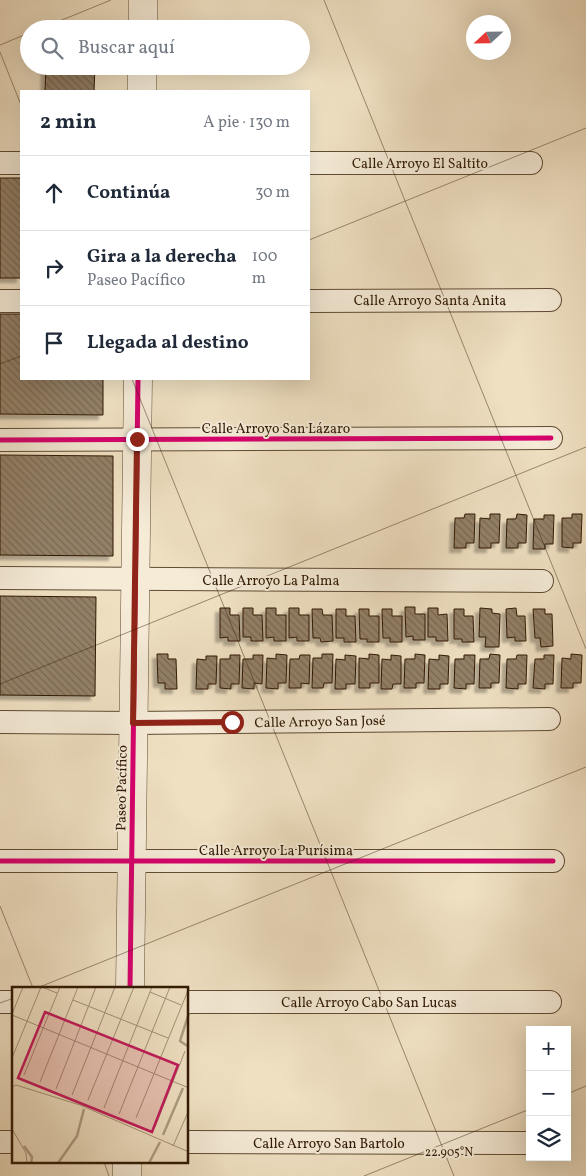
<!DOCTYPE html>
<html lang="es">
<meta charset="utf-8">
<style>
:root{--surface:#fff;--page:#f2f2f3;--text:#1f2937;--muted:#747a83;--line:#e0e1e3}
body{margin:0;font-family:Vollkorn,serif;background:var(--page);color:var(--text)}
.controls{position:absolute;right:15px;bottom:15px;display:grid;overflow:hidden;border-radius:0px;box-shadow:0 5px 20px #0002}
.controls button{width:45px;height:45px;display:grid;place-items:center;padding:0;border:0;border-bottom:1px solid var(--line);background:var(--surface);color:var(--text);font:25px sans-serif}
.compass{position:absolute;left:466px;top:15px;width:45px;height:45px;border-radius:50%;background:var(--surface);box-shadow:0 5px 20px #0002;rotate:248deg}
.stop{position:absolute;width:15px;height:15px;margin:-11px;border:4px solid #8f2418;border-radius:50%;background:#fff}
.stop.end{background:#8f2418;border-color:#fff;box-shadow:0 1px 5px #0008}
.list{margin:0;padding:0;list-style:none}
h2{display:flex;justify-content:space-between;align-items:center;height:65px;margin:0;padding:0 20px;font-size:21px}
h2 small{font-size:16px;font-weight:400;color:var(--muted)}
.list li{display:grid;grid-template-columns:32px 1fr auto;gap:15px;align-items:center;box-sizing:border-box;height:75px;padding:0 20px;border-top:1px solid var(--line)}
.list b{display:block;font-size:19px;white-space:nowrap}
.list p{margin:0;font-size:16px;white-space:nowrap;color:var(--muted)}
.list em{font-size:16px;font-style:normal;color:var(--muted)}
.icon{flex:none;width:28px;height:28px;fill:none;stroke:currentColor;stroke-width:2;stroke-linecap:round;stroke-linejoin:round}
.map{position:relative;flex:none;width:586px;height:1176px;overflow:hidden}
.search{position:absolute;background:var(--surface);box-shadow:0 5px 20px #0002;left:20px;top:20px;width:290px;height:55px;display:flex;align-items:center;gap:12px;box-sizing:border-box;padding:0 18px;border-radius:28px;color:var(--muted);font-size:19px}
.panel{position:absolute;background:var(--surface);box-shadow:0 5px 20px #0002;left:20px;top:90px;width:290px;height:290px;border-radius:0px}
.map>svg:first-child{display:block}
.building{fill:url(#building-back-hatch);stroke:#301904;filter:url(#shadow)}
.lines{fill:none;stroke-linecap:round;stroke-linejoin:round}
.minor-casing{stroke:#604b34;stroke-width:24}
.tertiary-casing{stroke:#604b34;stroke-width:29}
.minor{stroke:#f5ebd7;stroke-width:22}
.tertiary{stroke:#f5ebd7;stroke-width:28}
.cycleway-casing{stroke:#f5ebd7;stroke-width:8}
.cycleway{stroke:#d6006c;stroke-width:5}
.route{stroke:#8f2418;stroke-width:6}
.ticks{fill:none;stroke:#301904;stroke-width:1;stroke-opacity:0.45}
.labels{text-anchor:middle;stroke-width:4;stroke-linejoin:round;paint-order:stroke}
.street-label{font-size:14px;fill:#301904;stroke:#f5ebd7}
.inset-river{fill:none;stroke:#ae9c81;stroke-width:2.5}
.inset-road{fill:none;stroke:#a39076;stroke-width:1}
.view{fill:#c2185b;fill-opacity:0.15;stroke:#c2185b;stroke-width:2.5}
.inset-edge{fill:none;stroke:#301904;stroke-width:2.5}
.ticks-label{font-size:12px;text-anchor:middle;fill:#301904;stroke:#f5ebd7;stroke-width:4;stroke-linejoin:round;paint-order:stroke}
</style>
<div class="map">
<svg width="586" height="1176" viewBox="0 0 586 1176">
<defs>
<pattern id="building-back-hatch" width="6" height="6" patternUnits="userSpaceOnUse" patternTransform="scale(1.25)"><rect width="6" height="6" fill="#938067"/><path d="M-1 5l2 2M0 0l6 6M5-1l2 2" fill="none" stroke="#786853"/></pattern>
<filter id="shadow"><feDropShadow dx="-4.5" dy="4.5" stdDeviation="1" flood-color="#0004"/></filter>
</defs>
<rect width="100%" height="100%" fill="#efe0c2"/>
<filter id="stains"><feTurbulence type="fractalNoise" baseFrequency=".004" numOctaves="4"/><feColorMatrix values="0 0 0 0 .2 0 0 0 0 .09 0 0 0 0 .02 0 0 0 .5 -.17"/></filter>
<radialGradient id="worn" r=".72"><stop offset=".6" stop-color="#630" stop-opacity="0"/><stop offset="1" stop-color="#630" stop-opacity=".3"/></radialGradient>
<path class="building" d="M46,66H95L94,91H45Z
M0,178H21V278H0Z
M0,314H21V379H103V415L0,414Z
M0,455L113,456V556L0,555Z
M465,514H475L474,543H466V548H454L455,518H464Z
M490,514H500L499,543H491V548H479L480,518L490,519Z
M517,514L527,515L526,543H518V548H506L507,519H516Z
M572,514H582L581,543H573V548L562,547V518H572Z
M544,515H554L553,544H545V549H533L534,519H544Z
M0,596L96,597L95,696L0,695Z
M405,607H415V614H425V640H413V636L406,637Z
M220,608H230V615H239L240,641H228V637L220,638Z
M243,608H253V615H262L263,641H251V637H243Z
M266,608H276V615H286V641H274V637L266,638Z
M289,608H299V615H309V641H297V637L289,638Z
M428,608H438V615L447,614L448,641H436V637H428Z
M480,608L492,609V613L500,614L499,647H485L486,637H479Z
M516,608L517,616H525L526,641H515V637L507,638L506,609Z
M312,609H322L323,615H332L333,641L321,642L320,638H313Z
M336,609H346V616H355L356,642H344V638H336Z
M359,609H369V616H379V642H367V639H360Z
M382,609H392V616H402V642H390V638H383Z
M454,609H464V616H473L474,642H462V639H454Z
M533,609H545V614H552L553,646L541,647L540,638H535Z
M157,654H168V659H176L177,689H165V683H158Z
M276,654L287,655L286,683H278V689L266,688L267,658L276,659Z
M322,654H333L332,683H324L323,688H312L313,658H322Z
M369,654L379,655V683H370V688H359V658L369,659Z
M415,654L425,655L424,683H416V688H404L405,659H415Z
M490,654L500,655L499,683H491V688H479L480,659H489Z
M571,654L582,655L581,683H573V688H561L562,658L571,659Z
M230,655H240L239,684H231V689L220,688V659H230Z
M253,655H263L262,684L254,683V689L242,688L243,659H253Z
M300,655H310L309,684L301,683V688H289L290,659H299Z
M345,655L356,656L355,684H346V689H335L336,659L345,660Z
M391,655L401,656V684H393L392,689H381L382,659L391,660Z
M439,655L449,656L448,684H440V689H428L429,659L439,660Z
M464,655H475L474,684H466V689L454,688L455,659H464Z
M517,655H527L526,684H518V689L506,688L507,659H516Z
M544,655H554L553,684H545V689L533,688L535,659H544Z
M206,656H217L216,684H208V689H196L197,659L206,660Z"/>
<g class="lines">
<g class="minor-casing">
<path id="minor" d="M0,163H21
M309,163H531
M0,301H21
M309,301L550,300
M0,440L551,438
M0,578L542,581
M0,722L133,723L549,719
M0,861H553
M0,1002H14
M188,1002H550
M0,1142H14
M188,1142L530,1143"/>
</g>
<g class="tertiary-casing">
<path id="tertiary" d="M143,29V0
M142,91V66
M130,988L138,379
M127,1176V1162"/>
</g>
<use href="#minor" class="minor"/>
<use href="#tertiary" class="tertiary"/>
<g class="cycleway-casing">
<path id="cycleway" d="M0,440L551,438
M0,861H553
M130,988L138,379"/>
</g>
<use href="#cycleway" class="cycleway"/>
</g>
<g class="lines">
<path class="route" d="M137,439L133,723L232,722"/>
</g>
<path class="ticks" d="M324,0L586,649M40,29L111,0M0,45L29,33M0,52L21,105M309,240L586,128M0,364L21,356M132,379L454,1176M0,684L586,447M0,906L33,988M37,988L586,767M0,1003L14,998M567,1094L586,1086M104,1162L109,1176M364,1176L530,1109"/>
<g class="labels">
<g class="street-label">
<text x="420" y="168">Calle Arroyo El Saltito</text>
<text x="430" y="305">Calle Arroyo Santa Anita</text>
<text x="276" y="433">Calle Arroyo San Lázaro</text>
<text x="271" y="585">Calle Arroyo La Palma</text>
<text transform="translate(320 721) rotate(-1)" y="5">Calle Arroyo San José</text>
<text transform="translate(121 788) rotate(-89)" y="5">Paseo Pacífico</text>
<text x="276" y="855">Calle Arroyo La Purísima</text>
<text x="369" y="1007">Calle Arroyo Cabo San Lucas</text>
<text x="329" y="1148">Calle Arroyo San Bartolo</text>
</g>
</g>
<g transform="translate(12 987)">
<rect width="176" height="176" fill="#efe0c2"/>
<path class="inset-river" d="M177,26L168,54L177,60M151,148L171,101M12,159L20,170L19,176M46,176L65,149L72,122M137,176L148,155"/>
<path class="inset-road" d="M30,0L45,6M138,5L169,18M61,13L156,51M0,27L11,0M0,28L177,101M0,71L29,0M12,88L48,0M28,95L66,0M0,100L4,98L68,118L177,165M44,102L84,0M60,108L103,0M76,113L122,0M92,121L140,0M107,127L158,0M124,131L177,1M143,140L173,64M0,142L14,166L15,176M161,159L177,123"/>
<path class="view" d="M33,25L166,78L140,145L6,91Z"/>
<rect width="176" height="176" class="inset-edge"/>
</g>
<g class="ticks-label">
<text x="449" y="1156">22.905°N</text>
</g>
<rect width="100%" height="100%" filter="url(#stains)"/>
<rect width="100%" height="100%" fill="url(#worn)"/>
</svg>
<div class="controls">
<button>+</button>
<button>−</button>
<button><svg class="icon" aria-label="layers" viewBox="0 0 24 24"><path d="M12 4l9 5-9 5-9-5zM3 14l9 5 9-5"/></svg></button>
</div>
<svg class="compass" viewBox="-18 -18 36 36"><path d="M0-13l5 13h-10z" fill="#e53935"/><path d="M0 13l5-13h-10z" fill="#747a83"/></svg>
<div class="stop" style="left:232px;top:722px"></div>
<div class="stop end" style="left:137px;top:439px"></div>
<div class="search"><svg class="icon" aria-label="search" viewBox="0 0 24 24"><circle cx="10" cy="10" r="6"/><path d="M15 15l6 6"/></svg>Buscar aquí</div>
<section class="panel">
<h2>2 min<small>A pie · 130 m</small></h2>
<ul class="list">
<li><svg class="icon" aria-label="ahead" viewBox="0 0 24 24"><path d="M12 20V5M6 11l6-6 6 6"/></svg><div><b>Continúa</b></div><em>30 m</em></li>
<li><svg class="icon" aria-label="right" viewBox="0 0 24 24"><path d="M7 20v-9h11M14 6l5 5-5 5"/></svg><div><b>Gira a la derecha</b><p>Paseo Pacífico</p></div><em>100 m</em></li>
<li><svg class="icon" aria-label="arrive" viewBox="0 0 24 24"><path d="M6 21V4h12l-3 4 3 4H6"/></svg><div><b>Llegada al destino</b></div></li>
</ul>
</section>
</div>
